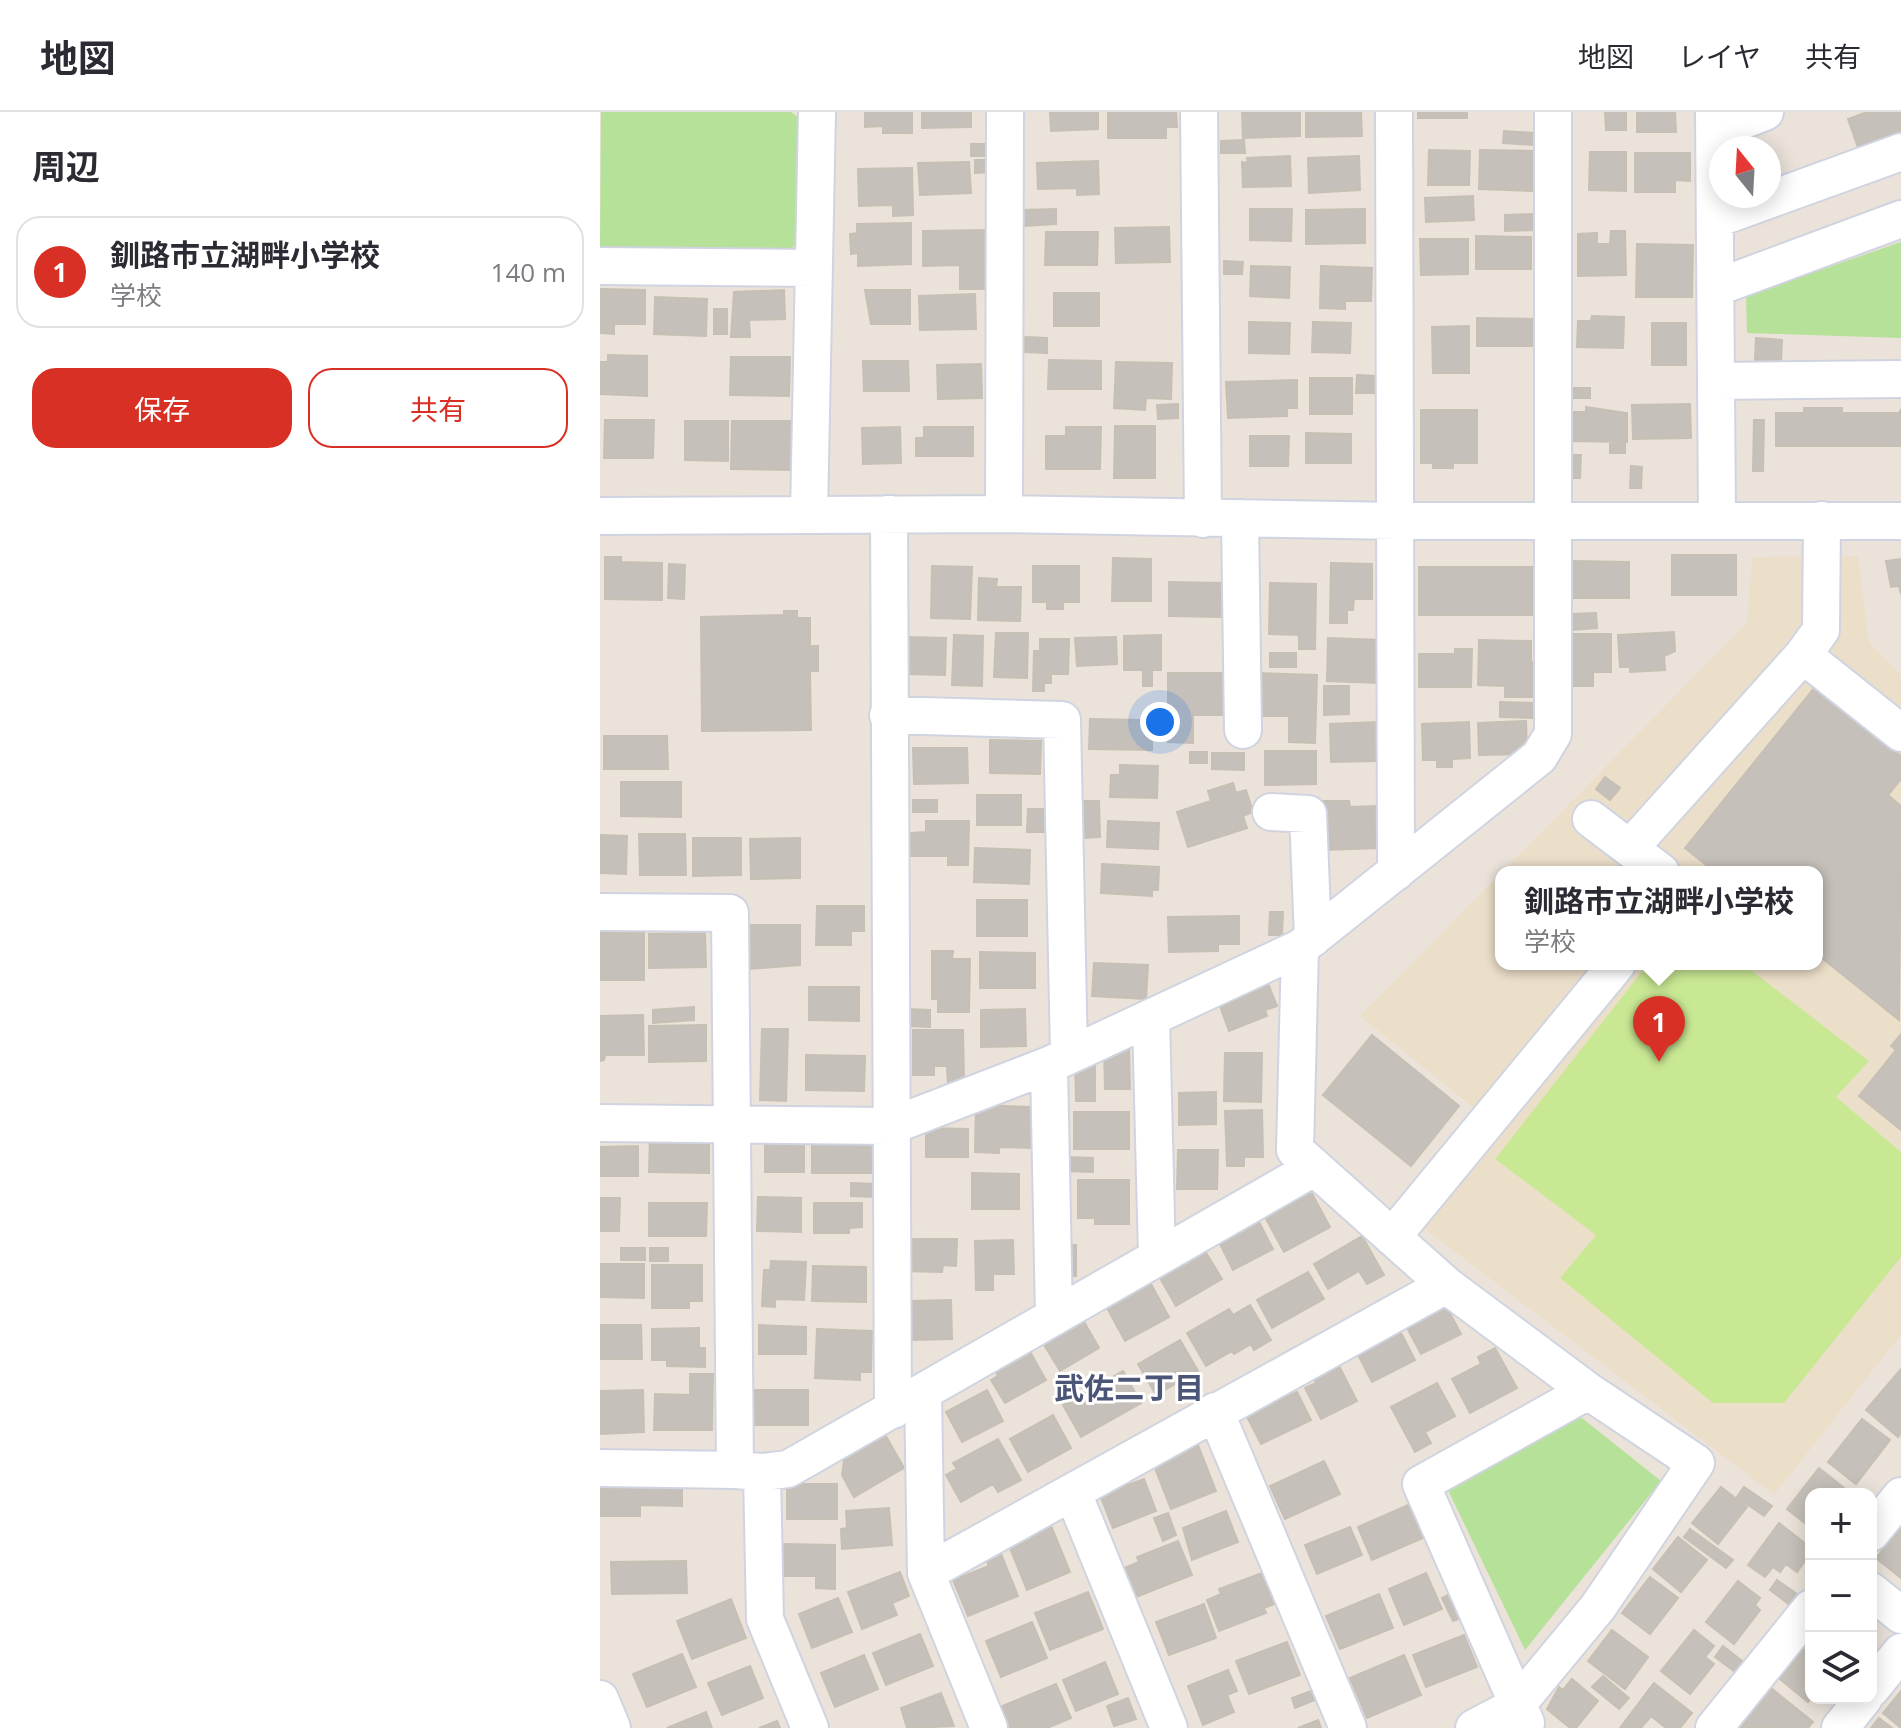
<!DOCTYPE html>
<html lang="ja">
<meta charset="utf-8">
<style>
:root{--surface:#fff;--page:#f2f2f3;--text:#2b2b33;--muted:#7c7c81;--line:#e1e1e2;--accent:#d93025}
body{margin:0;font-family:"Open Sans","Noto Sans JP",sans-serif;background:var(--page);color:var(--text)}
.controls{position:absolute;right:24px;bottom:24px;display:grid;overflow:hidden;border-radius:16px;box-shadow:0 4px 20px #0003}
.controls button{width:72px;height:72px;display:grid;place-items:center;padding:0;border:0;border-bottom:2px solid var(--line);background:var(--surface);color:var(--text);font:40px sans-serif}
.compass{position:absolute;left:1109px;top:24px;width:72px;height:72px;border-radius:50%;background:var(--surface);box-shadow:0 4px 20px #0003;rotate:342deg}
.you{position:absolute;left:560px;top:610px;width:28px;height:28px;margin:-20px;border:6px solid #fff;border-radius:50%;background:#1a73e8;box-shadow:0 0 0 12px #1a73e833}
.badge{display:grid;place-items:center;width:52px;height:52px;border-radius:50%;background:var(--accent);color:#fff;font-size:26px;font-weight:700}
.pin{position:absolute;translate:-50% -66px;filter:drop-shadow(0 2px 4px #0008)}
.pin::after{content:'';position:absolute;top:42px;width:28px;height:24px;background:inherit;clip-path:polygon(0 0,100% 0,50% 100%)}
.popup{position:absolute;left:895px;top:754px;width:328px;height:104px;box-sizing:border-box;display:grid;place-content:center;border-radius:16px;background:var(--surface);filter:drop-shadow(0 2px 6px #0005);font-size:26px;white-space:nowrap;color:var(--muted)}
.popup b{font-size:30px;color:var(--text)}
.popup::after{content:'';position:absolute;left:50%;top:100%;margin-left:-16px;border:16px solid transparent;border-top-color:var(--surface)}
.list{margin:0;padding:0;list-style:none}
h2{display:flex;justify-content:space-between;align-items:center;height:104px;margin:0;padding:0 32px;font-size:34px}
h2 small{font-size:26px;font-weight:400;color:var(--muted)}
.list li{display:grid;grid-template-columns:52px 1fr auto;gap:24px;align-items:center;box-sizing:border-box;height:112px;margin:0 16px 16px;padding:0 16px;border:2px solid var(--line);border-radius:24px}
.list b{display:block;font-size:30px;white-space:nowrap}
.list p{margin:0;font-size:26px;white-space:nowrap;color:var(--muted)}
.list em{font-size:26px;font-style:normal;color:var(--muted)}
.actions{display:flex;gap:16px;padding:24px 32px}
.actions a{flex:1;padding:18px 0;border:2px solid var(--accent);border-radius:24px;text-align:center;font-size:28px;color:var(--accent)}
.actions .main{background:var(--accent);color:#fff}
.icon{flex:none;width:44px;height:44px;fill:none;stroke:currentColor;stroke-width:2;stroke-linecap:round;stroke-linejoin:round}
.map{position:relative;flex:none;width:1301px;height:1616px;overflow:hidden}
header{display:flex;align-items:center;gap:48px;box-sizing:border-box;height:112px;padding:0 40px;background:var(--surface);border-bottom:2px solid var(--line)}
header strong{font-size:38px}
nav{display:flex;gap:44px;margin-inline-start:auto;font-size:28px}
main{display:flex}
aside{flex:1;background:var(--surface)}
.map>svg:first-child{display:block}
.education{fill:#ecdfca}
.green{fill:#b5e198}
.pitch{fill:#c9e893}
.building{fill:#c6c0ba;stroke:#c6bfb4;stroke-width:2}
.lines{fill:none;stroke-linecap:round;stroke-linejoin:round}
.minor-casing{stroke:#d0d4e1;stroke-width:40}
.minor{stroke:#fff;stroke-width:36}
.labels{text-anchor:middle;stroke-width:6;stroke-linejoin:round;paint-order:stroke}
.neighbourhood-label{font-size:30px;font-weight:bold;fill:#4a5578;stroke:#fff}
</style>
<header>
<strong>地図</strong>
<nav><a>地図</a><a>レイヤ</a><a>共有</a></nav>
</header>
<main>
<aside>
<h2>周辺<small></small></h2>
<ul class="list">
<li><span class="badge">1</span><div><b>釧路市立湖畔小学校</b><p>学校</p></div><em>140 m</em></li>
</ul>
<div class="actions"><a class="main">保存</a><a>共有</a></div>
</aside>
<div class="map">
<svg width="1301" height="1616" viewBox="0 0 1301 1616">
<rect width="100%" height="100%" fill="#ebe3da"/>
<path class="education" d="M1258,444L1269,530L1301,563V1223L1174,1383L795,1094L874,996L760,904L901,761V852H1217V760H902L1147,511L1152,445Z"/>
<path class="green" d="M1,0H191L199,6L201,127L192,136H0Z
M1301,130V226L1147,221L1146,184Z
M977,1302L1061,1369L925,1538L847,1376Z"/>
<path class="pitch" d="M1048,852H1143L1269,949L1236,985L1301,1040V1145L1184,1291H1113L960,1166L996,1123L895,1047Z"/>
<path class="building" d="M265,0H312V21H283V14L265,15Z
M322,0H371V15L322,16Z
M450,0H498V17L451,19Z
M508,0H576L577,15H566V26H508Z
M642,0H700V24L643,26Z
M761,0L762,24L706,25V1Z
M818,0H867V6H818Z
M1005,0H1026V18H1006Z
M1037,0H1075L1076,20H1037Z
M1267,0H1301V26L1260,41L1248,7Z
M904,19L935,21V33L903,31Z
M644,28L645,41H621V29Z
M371,32H394V44H371Z
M829,38L870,39L869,73H828Z
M880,38L934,39L933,79L879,77Z
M990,40H1026V79L989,78Z
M1035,41H1090V69L1075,68V80H1035Z
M690,44L691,74L643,75L642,50L648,51L647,46Z
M759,44L760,78L709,81L708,46Z
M375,48H392L393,60L375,61Z
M498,49L499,82L477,83V76L438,77L437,51Z
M369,50L371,81L320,83L318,51Z
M312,56L313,103L293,104V93L259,94L258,57Z
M873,84L874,108L826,110L825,86Z
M456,97V112L423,114L422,98Z
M650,97H692L691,129L650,128Z
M765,97V131L706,132V98Z
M935,102L936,118L905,119V103Z
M311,111V152L258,154V141L251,142L250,122L257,121V112Z
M569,115L570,150L516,151L515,116Z
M388,118V177H360V153L323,154V119Z
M1011,119H1025L1026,163L978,164V122L997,121V132H1010Z
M446,120H498L497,153H445Z
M876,124L931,125V157H876Z
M820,127H868V162L821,163Z
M1037,132L1093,133L1092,185H1036Z
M624,149L643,150L642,162H624Z
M651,154L690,155L689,186L650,184Z
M721,154L772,156L771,189H745V197L720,196Z
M0,177L45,178V212H14V222L0,221Z
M184,178L185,207L149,208L150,225H131L134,180Z
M265,178H310V212H271Z
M454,181H499V214H454Z
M375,182L376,217L320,218L319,184Z
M55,185L107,187L106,224L54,222Z
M114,197H127V222H114Z
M992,204L1024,205L1023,236L977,235L978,209H991Z
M877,206L934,207L933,234H877Z
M649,210L690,211L689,242L649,241Z
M713,210L751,211L750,241L712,240Z
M1052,211H1086V253H1052Z
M869,214V261H833L832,215Z
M425,225L447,226V241L425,240Z
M1156,226L1182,228L1181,249L1155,248Z
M8,243L47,244V284L0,282V250H8Z
M131,245H190L189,284L130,283Z
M449,248L501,249V277H448Z
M263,249H308L309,279H264Z
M516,250L572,251L571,287L546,286L545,298L514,296Z
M381,252L382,286L338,287L337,253Z
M757,263L778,264V281H756Z
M710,266H752V302H710Z
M697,268V296H687V304L628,306L626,270Z
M969,276H990V286H969Z
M578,292V306L558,307L557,293Z
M1090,292L1091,326L1033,327L1032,293Z
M986,295L1027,301V330L968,329V300H986Z
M1204,296H1242V301H1299L1301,297V334H1176V301H1204Z
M821,298H877V351H853V356H833V351H821Z
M5,308H54L53,346H4Z
M1154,308H1164L1163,359H1153Z
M85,309H128V349L85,348Z
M132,309H191V358L131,357Z
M515,314H555V366H514Z
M300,315L301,351L263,352L262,316Z
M324,315H373V344H316V326H324Z
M466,315H501L500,357H446V324H466Z
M706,321L751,322V351H706Z
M650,324H689L688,354H650Z
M1010,332H1025V341H1010Z
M967,343H981L980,366H967Z
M1031,354L1042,355L1041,376H1030Z
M1072,443H1136V483H1072Z
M5,445H21V450L62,451V488L5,487Z
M513,446L551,447V489H512Z
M1301,447V482L1299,474L1291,475L1286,449Z
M971,449L1029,450V486H971Z
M731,451L772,452V487H754L753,498H747V511H730Z
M69,452L85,453L84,487L68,486Z
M332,454L372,455L370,507L331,506Z
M433,454H479V490H463V497H447V490H433Z
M819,455H932V503H819Z
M379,466L397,467L396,475H421L420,509L378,508Z
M569,470L623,471L622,505L569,504Z
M670,471L716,472L715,537H699V523L669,522Z
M184,499H197V506H210V534H218V559H210L211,618L102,619L101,505L184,503Z
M996,501L997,516L972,518L971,502Z
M1074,520L1075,539L1064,544L1065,558L1030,560V555H1020L1018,523Z
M396,521H428L427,566L394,565Z
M969,522H1011V560H993V574H969Z
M354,523L383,524L382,574L352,573Z
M561,523V558H552V574H543V558H524V524Z
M306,525L346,526L345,563L305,562Z
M516,525L517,552L477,554L475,526Z
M728,526L781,528L779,571L727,569Z
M440,527H469L468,562H451V571H444V579H433L434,539H440Z
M879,528L931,529V550H937L936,585H905V574L878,573Z
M855,537H872L871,575H819V542H855Z
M670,541H696V555H670Z
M568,561H632V603H593V631L568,630Z
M654,561L717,563L715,631L689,630V604H653Z
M724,574H749V602L724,603Z
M1215,575L1301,644V667L1288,683L1301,694L1299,908L1217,842V760H1115L1085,736Z
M900,590L938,591L937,606L900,605Z
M490,607L541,608V613H552V638L489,637Z
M926,609L927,642L879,643L878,611Z
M777,610L778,649L731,650L730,612Z
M869,610L870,646L852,647V655H837V648H823L822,612Z
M4,624H67L68,657H4Z
M390,628L441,629L440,662L390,661Z
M313,636H367L368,671L314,672Z
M665,639H716V672L665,673Z
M590,640H607V651H590Z
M612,641H644V658L612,657Z
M520,653L558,654L557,686L510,685L511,663H520Z
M1005,665L1020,676L1010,688L996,677Z
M21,670H81V705L21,704Z
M633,671L636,681L646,678L653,700L643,704L647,716L588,735L577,700L611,689L608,679Z
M377,683H421V713H377Z
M313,688H337V700H313Z
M482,689H499L500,725L483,726Z
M723,689H749L750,695L777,694L778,736L725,738Z
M428,697H450L449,720H427Z
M326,709H369L368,753H348V744H311V721L326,720Z
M508,709L559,711L558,737L507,735Z
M39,722H85L86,763H40Z
M0,723L27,724L26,762L0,761Z
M93,726H141V763L93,764Z
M200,726V766L151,767L150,727Z
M375,736L430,738L429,772L374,770Z
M502,752L559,755L558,778H552V784L501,781Z
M377,788H427V824H377Z
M217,794H264V819H251V833H216Z
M670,800H683L682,823H669Z
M639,804V832H618V839L569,840L568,805Z
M149,813H200V853L149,857Z
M0,821H44V868H0Z
M105,821L106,855L49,856V822Z
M332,839H353L352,847H370L369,900H338V887H332Z
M380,840L435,841V876H380Z
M494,851L548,853L546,887L492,884Z
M665,864L677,894L665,898L667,904L629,919L620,894L630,891L626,880Z
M209,875H259V909L209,908Z
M94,895V908L53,911V898Z
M306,897L330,898V915L306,914Z
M425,897L426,934L381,935V898Z
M43,903L44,943H5L4,948L0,949V904Z
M106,913V949L49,950V914Z
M162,917H188L186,989L160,988Z
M313,918H363L364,971L348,972L347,954H334V963H313Z
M1301,922V1018L1259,984L1296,938L1291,934Z
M772,923L859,994L811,1054L723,983Z
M529,935L530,977H505L504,936Z
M625,941H662L661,990L624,989Z
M206,943L265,944L264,979L206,978Z
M475,945H495V989H476Z
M616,980V1012L579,1013V981Z
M376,993L433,995L432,1036L399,1035V1041L375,1040Z
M662,998L663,1045H644V1054H627L625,999Z
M474,1000H529V1037H474Z
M326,1016L368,1017V1045H326Z
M50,1023L109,1024V1061L49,1060Z
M165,1023L204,1024V1060H165Z
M212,1026L276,1027V1061H212Z
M38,1034V1064H0V1035Z
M578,1038H618L617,1077H577Z
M466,1045L493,1046V1060L465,1059Z
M372,1061L419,1062V1097H372Z
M478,1068H529V1112H495V1106H478Z
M251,1071L275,1072L274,1085L251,1084Z
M710,1078L730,1115L684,1140L664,1103Z
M158,1085L201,1086V1120L157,1119Z
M0,1086H20L19,1119H0Z
M49,1091H107L106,1124H49Z
M214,1091H262V1115L249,1116V1121H214Z
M657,1106L673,1137L633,1158L617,1126Z
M762,1124L784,1163L767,1172L759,1159L728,1177L714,1152Z
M304,1127H357L356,1154L343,1153L342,1160L303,1159Z
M413,1128L414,1162H393V1178H376L375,1129Z
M464,1133H476V1164H464Z
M21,1136H45V1148H21Z
M50,1136H68V1149H50Z
M605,1139L622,1167L576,1194L560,1166Z
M171,1149L206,1150L204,1188L175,1187V1195L162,1194L164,1158H170Z
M0,1152H44V1186L0,1185Z
M52,1153H102V1189H89V1196H52Z
M213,1154L266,1155V1190L212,1189Z
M708,1160L724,1187L672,1216L657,1188Z
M551,1172L569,1205L525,1229L507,1196Z
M351,1188L352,1227L312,1228L311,1189Z
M845,1192L861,1222L821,1242L805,1212Z
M650,1193L671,1228L654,1238L651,1232L634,1242L632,1239L606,1254L587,1221L629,1197L633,1203Z
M483,1208L499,1236L460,1259L443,1231Z
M0,1213H41L42,1247H0Z
M159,1213L206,1215V1242H159Z
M798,1215L815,1248L772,1270L755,1237Z
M99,1216V1236H105V1255L67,1254V1248H52V1217Z
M217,1217L272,1219L271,1260H260V1268L215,1266Z
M580,1228L598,1259L556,1283L538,1252Z
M895,1236L917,1276L870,1301L852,1267L881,1252L878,1245Z
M429,1238L446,1268L405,1291L391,1268L398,1264L395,1258Z
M738,1252L757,1289L721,1307L705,1276L716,1271L713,1264Z
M1301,1257V1321L1298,1325L1266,1298Z
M523,1259L541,1291L481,1325L463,1293Z
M90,1262H113L112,1318H54L55,1282L90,1283Z
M837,1271L855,1304L825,1320L831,1331L815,1340L791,1295Z
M43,1278L44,1320L0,1322V1279Z
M155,1278H208V1313H155Z
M387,1278L403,1309L362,1330L346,1300Z
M697,1280L711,1308L661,1332L644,1299L673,1285L676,1290Z
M453,1303L471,1336L428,1360L410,1327Z
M1262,1307L1290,1328L1256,1372L1228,1350Z
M283,1319L304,1356L254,1385L242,1363L245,1341Z
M398,1327L421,1368L398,1380L393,1372L361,1390L346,1363L357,1357L353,1351Z
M598,1333L616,1379L571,1397L553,1351Z
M724,1349L740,1382L685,1407L670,1374Z
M1219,1356L1244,1376L1239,1382H1211V1416L1187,1397Z
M544,1367L556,1399L513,1416L500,1383Z
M0,1369L82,1370V1394L40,1393V1404H0Z
M187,1372H237V1407H187Z
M1121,1375L1147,1395L1118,1432L1092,1411Z
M1144,1375L1172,1394L1164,1404L1137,1385Z
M808,1393L823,1426L772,1448L758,1415Z
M289,1396L292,1433L242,1437L241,1417L247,1416L246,1399Z
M626,1399L638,1430L592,1448L583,1416Z
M568,1401L576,1423L563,1429L554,1406Z
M1179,1411L1211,1436V1440L1197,1460L1186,1452L1180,1460L1173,1455L1165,1465L1148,1453Z
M451,1414L470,1460L427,1478L410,1436L432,1427L429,1422Z
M750,1415L762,1443L717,1462L705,1433Z
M1301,1416V1466L1276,1446Z
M1090,1417L1133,1448L1126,1456L1084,1425Z
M1078,1425L1107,1448L1081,1480L1053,1457Z
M578,1429L592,1463L536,1485L524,1456L539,1450L537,1445Z
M180,1432L235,1433V1477L216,1476V1464H180Z
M401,1442L418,1484L368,1504L353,1468L389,1454L386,1447Z
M86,1449L87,1481L12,1482L11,1450Z
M300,1460L309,1484L292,1491L297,1503L262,1517L248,1480Z
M662,1461L674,1492L664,1496L666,1501L619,1519L607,1488L621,1482L619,1477Z
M826,1461L842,1497L804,1513L789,1477Z
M1050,1465L1078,1486L1050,1522L1022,1501Z
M1177,1468L1197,1482L1190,1493L1170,1478Z
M1138,1469L1160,1486L1155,1493L1160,1498L1134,1532L1106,1510Z
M488,1480L503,1517L450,1538L435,1501Z
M779,1482L793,1516L740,1537L726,1504Z
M850,1482L861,1506L853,1509L842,1486Z
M238,1486L252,1520L212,1536L199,1502Z
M131,1487L146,1526L92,1547L77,1509Z
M604,1492L616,1526L569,1543L556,1510Z
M432,1510L447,1546L401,1565L386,1529Z
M1012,1518L1048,1545L1025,1577L988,1549Z
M1094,1518L1114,1534L1105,1545L1114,1552L1090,1582L1061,1559Z
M320,1522L333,1554L286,1573L273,1541Z
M864,1523L877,1555L826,1575L813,1543Z
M687,1530L700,1563L649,1582L636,1549Z
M1209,1531L1211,1586L1208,1590L1180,1567Z
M1123,1534L1142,1549L1134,1559L1115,1545Z
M82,1542L96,1575L47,1595L33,1562Z
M264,1543L278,1577L235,1595L221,1561Z
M804,1543L821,1583L767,1606L750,1566Z
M505,1550L518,1582L476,1599L463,1568Z
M150,1554L163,1586L122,1603L108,1571Z
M628,1558L637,1579L627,1583L634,1600L603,1613L588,1574Z
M1003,1564L1029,1586L1019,1597L992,1575Z
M972,1567L998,1589L976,1616H970L947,1597L959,1575L963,1578Z
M1054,1571L1092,1601L1080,1616H1066L1051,1604L1041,1616H1020Z
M456,1572L471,1606L447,1616H409L400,1595Z
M1171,1576L1213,1610L1208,1616L1139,1615Z
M711,1579L715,1588L695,1596L692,1586Z
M1301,1579V1616L1283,1601Z
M341,1581L354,1614L307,1616L301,1596Z
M528,1586L536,1607L514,1614L507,1594Z
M106,1600L112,1616H67Z
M1279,1606L1292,1616H1271Z
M718,1608L721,1616H698Z
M177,1609L180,1616H159Z"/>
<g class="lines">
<g class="minor-casing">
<path id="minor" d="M599,0L603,407
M794,0L796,760
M1114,0L1117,407
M1115,19L1165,0
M1116,107L1301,40
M0,154L213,156
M1118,175L1301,107
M1118,269L1301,267
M289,402L293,1298
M404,402L405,0
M209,403L217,0
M0,404L404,402L798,409H1301
M640,406L643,618
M1203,543L1301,621
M288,603L462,608L469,943
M671,700L708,702L713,826
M991,707L1061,760
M1030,736L1203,543L1221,518L1222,408
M0,800L130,801L135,1358L162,1360L165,1507L210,1616
M700,836L695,1038L846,1173L988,1279L1096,1351L998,1495L916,1594L874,1616
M551,906L557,1145
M449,953L454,1205
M0,1011L291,1014L449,953L700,836L939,645L953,622V0
M792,1125L1017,852
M323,1280L326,1461L389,1616
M615,1299L748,1616
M0,1356L135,1358
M162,1360L188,1357L712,1057
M473,1381L569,1616
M1271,1421L1301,1384
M326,1461L846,1173
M1271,1479L1301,1503
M1271,1577L1301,1540
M0,1587L12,1616
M926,1611L821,1372L988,1279
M1114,1616L1211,1496
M1240,1616L1264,1586"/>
</g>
<use href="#minor" class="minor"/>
</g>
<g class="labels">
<g class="neighbourhood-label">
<text x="529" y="1287">武佐二丁目</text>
</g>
</g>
</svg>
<div class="controls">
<button>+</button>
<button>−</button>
<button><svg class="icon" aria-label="layers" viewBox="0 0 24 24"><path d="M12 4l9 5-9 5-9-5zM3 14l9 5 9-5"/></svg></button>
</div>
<svg class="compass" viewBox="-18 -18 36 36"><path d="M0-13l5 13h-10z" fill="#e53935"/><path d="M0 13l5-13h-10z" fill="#7c7c81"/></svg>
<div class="you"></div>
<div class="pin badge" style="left:1059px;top:950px">1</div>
<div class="popup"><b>釧路市立湖畔小学校</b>学校</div>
</div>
</main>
